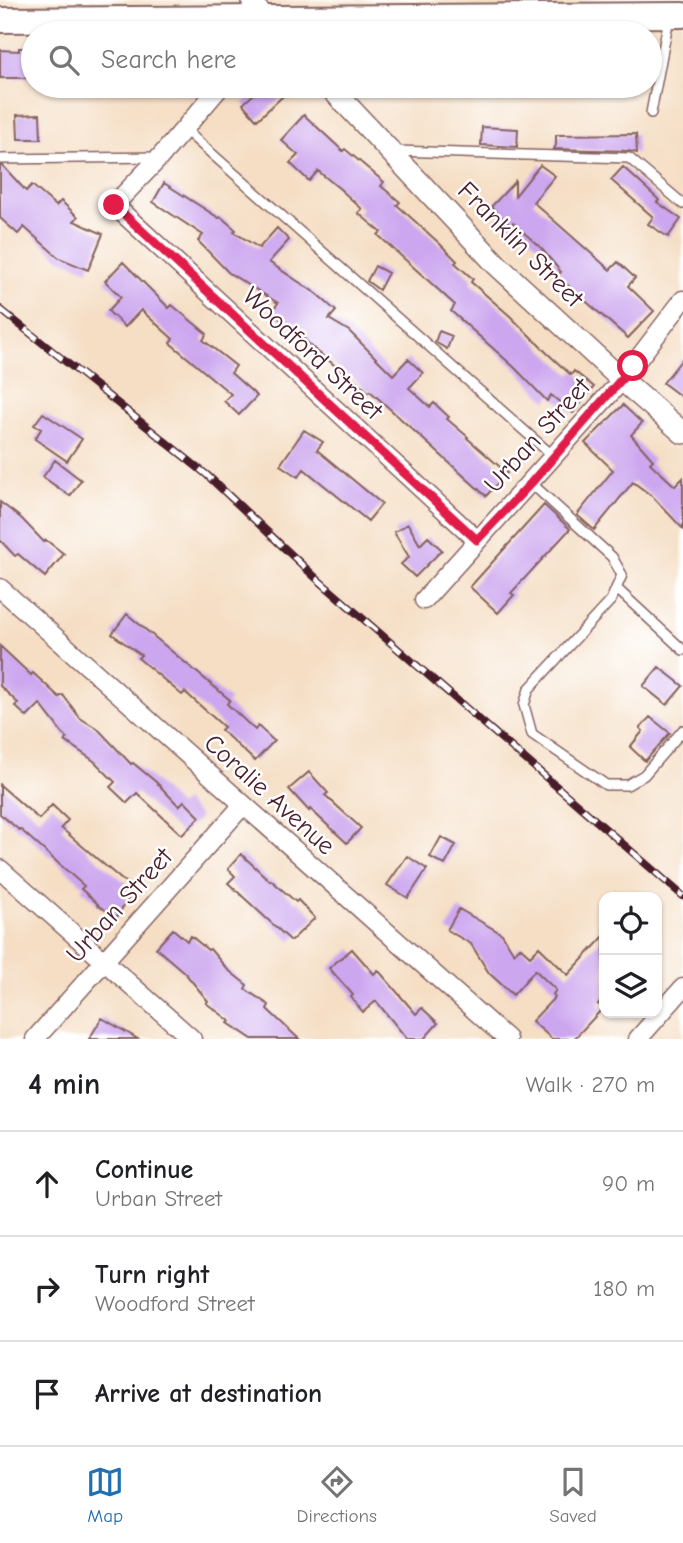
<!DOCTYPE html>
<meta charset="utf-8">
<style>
:root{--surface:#fff;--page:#f2f2f2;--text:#202124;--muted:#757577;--line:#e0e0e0;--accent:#1f6fb2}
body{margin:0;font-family:"Comic Neue",sans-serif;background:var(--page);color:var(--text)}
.controls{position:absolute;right:21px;bottom:21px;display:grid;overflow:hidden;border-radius:14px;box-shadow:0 2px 5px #0004}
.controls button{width:63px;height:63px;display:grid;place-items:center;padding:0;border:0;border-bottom:2px solid var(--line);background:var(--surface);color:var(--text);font:35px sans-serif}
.stop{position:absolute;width:21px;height:21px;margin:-16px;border:5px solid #e11d48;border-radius:50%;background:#fff}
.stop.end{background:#e11d48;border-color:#fff;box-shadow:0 2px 7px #0008}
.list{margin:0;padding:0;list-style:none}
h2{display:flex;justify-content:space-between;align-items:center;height:91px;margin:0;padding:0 28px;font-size:30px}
h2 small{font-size:23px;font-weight:400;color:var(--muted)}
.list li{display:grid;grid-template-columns:46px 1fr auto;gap:21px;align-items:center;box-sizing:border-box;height:105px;padding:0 28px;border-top:2px solid var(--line)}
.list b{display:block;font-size:26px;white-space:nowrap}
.list p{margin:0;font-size:23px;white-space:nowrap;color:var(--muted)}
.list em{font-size:23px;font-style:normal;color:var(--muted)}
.icon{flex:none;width:38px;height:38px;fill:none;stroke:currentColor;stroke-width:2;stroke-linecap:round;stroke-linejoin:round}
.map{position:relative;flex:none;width:683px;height:1039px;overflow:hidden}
.search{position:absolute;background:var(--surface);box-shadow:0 2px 5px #0004;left:21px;right:21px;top:21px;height:77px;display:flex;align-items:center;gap:18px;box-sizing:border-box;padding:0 24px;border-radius:38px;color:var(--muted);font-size:26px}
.sheet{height:406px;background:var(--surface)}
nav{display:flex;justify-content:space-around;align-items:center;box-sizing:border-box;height:98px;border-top:2px solid var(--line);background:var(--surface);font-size:19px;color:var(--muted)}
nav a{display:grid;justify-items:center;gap:4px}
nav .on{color:var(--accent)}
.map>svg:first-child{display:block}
.building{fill:#cca6ef}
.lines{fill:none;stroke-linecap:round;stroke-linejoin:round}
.service-casing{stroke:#866261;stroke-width:12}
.minor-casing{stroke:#866261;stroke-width:21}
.tertiary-casing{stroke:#866261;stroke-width:24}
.secondary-casing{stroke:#866261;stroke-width:28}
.service{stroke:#fff;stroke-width:9}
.minor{stroke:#fff;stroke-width:18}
.tertiary{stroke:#fff;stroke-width:21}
.secondary{stroke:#fff;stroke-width:24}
.rail-casing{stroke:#4a1f2b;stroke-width:8}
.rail{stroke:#fff;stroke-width:5;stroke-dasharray:16;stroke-linecap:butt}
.route{stroke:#e11d48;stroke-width:9}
.labels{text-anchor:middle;stroke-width:5;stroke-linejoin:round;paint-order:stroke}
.street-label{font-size:26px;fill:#4a1f2b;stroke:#fff}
</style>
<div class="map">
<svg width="683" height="1039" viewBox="0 0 683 1039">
<rect width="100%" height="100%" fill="#fff"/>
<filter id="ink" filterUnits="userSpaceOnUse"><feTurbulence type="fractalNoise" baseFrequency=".0143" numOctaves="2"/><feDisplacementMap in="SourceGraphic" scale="14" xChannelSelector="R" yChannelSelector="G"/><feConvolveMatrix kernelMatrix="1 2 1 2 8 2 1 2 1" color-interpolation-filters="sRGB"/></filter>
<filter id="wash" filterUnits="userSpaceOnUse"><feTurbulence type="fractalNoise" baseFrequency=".00686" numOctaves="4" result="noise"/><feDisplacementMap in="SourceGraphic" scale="28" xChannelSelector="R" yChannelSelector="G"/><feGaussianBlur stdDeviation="1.57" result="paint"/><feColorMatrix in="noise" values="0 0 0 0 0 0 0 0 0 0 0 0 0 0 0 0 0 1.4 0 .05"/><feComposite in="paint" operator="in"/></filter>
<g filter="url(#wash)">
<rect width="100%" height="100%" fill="#f5dec4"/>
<g id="blocks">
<path class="building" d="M19,48H33V78H0V50L19,51Z
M249,86H294L257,120L243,104L255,93Z
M40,114L41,139H18L17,115Z
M304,115L343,151L345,149L384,182L381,186L400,202L397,205L439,243L457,261L455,263L473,279L471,282L510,316L547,353L571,375L574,371L594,387L573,413L551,395L547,401L514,367L451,311L455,305L378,235L381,232L358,213L362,209L340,189L318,171L309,181L290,163L298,155L281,140Z
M482,127L518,129L517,147L481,145Z
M636,134L637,153L629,151L554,149L556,145V135Z
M540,165L555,176L533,202L610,270L618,262L635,278L628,286L654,311L628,338L557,276L561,272L541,248L513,223V228L491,207L515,181V196Z
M0,166H3L26,191L32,185L56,206L61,201L78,217L74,221L103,234L88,270L59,258L24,227L18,234L0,218Z
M623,167L659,200L657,202L681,219L668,237L648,224L653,217L611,180Z
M164,183L219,218L221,217L236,230L234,232L259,248L277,228L289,240L269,262L317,294L336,311L329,319L349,331L393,375L408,359L423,373L409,388L430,407L434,403L449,417L447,419L468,437L467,438L507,473L486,496L370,391L368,392L349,374L348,376L313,348L291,326L271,313L278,303L229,273L198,241L203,235L153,202Z
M123,262L169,308L172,305L207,334L203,340L236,366L231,373L257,396L239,415L224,401L231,394L170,343L173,339L141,310L125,327L108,311L121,297L105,281Z
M375,266L388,273L379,290L367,281Z
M439,331L452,336L447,349L435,342Z
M683,358V398L663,383Z
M623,405L642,423L631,435L653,460L650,463L675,486L683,478V529L653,497L633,482L594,530L577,515L613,470L585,443Z
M43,413L82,439L67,461L35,439L41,429L34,425Z
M304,430L323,442L317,450L382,504L368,521L304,469L298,477L280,465Z
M55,460L81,480L70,496L43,477Z
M0,502L21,518L44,542L46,540L64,554L45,577L18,554L15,556L0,540Z
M544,505L570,529L511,593L514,595L498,613L470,587Z
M408,524L420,545L428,537L442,550L415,577L401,564L409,557L394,532Z
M127,614L230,700L227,704L255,730L258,726L274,741L255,761L221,730L224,727L185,692L182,695L138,658L141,655L112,634Z
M0,646L31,675L33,673L59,697L63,695L80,718L98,729L131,764L133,763L156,782L179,806L184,801L200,817L182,835L137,793L127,803L110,787L115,782L94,761L65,741L67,739L40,704L27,717L15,706L18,703L0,686Z
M659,667L683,686L667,705L643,686Z
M650,717L670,733L645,761L630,747L643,731L640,728Z
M309,772L328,793L325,795L361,828L347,843L310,809L309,811L289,789Z
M0,785L39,819L52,805L68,820L61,828L122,880L135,887L117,917L97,905L98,904L81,889L84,886L20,829L19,830L0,814Z
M441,837L456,845L445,865L430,857Z
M241,854L270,881L271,880L296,902L298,900L315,918L291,941L228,883L235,876L228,869Z
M407,856L427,869L408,898L387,885Z
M459,909L502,934L514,953L520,947L530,956L539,947L568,975L604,936V997L598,1004L603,1008L574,1039H552L532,1021L555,997L553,994L556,990L535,970L513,995L489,973L471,944L447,930Z
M173,929L187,941L191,936L208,950L210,949L227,969L247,985L245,989L269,1005L267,1009L299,1039H252L228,1023L230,1021L206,1003L208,1001L185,973L156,948Z
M352,949L374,974L378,970L416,1014L422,1008L438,1023L424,1039H407L376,1001L363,1012L351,997L353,995L329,968Z
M102,1018L138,1039H89Z"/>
</g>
</g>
<g filter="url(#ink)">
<use href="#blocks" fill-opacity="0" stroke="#866261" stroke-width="2"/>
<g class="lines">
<g class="service-casing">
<path id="service" d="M651,113L669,18
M184,129L554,457
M395,151L629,158L683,204
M0,159L159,157
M531,483L612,557L622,575L611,600L529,689L524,705L532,734L606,785H627L644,775L683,730
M616,588L683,650"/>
</g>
<g class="minor-casing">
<path id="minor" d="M250,0L266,17L261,33
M221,86L160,157L114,205L477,540
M0,588L507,1039
M424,600L622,380L683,300
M0,869L192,1039
M35,1039L243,805
M638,1039L683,988"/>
</g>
<g class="tertiary-casing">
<path id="tertiary" d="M329,86L497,265L622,380L683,433"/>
</g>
<g class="secondary-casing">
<path id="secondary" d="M0,20L683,15"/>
</g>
<use href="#service" class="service"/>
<use href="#minor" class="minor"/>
<use href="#tertiary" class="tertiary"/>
<use href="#secondary" class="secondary"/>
<g class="rail-casing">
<path id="rail" d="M0,309L207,475L316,578L683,896"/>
</g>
<use href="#rail" class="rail"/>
</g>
</g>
<g class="lines" filter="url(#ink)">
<path class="route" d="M114,205L477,540L531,483L633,366"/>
</g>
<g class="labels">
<g class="street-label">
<text transform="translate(521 244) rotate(45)" y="9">Franklin Street</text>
<text transform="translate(313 353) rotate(43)" y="9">Woodford Street</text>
<text transform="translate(537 435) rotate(-48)" y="9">Urban Street</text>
<text transform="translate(270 794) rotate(42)" y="9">Coralie Avenue</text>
<text transform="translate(119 905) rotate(-48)" y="9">Urban Street</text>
</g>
</g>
</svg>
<div class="controls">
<button><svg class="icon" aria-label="locate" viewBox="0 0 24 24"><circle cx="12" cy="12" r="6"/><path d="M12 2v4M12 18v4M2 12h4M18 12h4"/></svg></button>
<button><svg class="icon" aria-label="layers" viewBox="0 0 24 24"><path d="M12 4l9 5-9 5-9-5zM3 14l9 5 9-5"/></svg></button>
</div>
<div class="stop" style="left:633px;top:366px"></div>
<div class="stop end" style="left:114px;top:205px"></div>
<div class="search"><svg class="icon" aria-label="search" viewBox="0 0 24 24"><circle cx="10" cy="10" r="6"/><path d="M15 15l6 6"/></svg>Search here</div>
</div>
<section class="sheet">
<h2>4 min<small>Walk · 270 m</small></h2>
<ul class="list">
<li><svg class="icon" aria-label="ahead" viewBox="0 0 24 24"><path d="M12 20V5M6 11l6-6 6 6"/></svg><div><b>Continue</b><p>Urban Street</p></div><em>90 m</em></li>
<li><svg class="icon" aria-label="right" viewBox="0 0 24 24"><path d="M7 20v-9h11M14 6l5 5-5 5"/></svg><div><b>Turn right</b><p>Woodford Street</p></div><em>180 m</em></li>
<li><svg class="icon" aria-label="arrive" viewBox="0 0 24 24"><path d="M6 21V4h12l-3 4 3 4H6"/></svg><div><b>Arrive at destination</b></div></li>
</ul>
</section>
<nav>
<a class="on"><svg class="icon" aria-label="map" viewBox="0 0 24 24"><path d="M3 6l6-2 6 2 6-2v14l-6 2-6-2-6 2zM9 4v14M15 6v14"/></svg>Map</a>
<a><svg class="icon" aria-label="directions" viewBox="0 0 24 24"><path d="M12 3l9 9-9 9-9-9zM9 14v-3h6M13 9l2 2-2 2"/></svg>Directions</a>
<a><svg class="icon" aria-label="saved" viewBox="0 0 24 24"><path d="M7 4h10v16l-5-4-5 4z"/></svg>Saved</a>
</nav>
